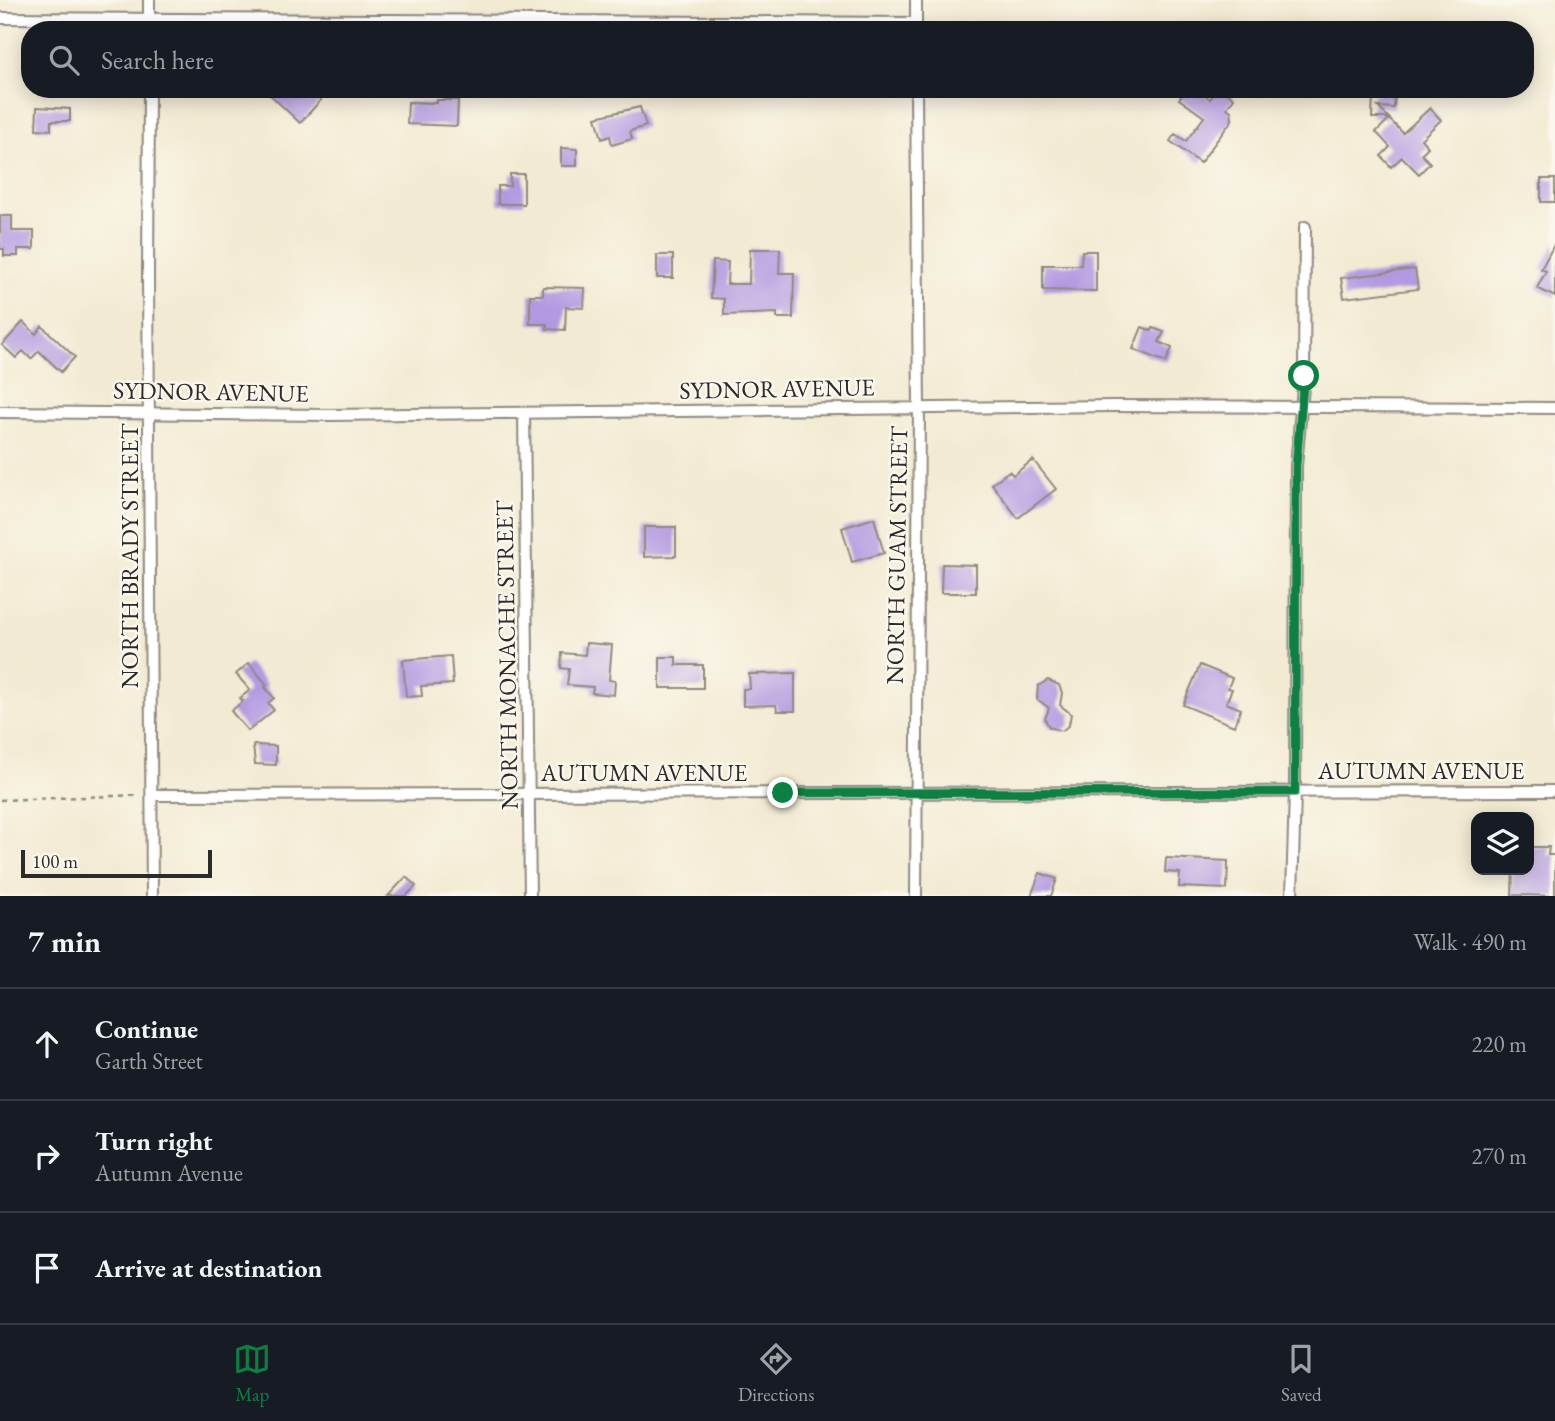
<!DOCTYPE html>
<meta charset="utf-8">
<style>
:root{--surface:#171b24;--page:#20242c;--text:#f1f3f6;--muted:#9ea1a6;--line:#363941;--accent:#0b8043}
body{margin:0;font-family:"EB Garamond",serif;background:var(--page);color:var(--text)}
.controls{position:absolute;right:21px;bottom:21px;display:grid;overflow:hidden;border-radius:14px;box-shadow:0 4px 18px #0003}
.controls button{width:63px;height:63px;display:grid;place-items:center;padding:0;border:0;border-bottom:2px solid var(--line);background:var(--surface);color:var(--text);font:35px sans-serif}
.scale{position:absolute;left:21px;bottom:18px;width:191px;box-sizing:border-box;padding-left:7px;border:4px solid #2b2b2b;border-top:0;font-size:19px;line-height:24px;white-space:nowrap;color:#2b2b2b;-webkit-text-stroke:5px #fbf7ec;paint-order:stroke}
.stop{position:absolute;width:21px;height:21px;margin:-16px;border:5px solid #0b8043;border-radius:50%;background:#fff}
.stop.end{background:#0b8043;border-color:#fff;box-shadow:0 2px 7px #0008}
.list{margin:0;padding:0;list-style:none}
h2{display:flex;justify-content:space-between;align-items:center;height:91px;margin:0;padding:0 28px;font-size:30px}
h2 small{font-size:23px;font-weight:400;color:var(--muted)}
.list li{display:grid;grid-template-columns:46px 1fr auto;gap:21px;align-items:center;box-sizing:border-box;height:112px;padding:0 28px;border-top:2px solid var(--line)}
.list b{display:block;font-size:26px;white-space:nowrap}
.list p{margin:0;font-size:23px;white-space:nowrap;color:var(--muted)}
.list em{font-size:23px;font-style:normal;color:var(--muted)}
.icon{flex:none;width:38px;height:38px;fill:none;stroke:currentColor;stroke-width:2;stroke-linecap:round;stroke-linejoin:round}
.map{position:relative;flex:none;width:1555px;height:896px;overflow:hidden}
.search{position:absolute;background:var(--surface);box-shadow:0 4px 18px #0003;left:21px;right:21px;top:21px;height:77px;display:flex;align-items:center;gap:18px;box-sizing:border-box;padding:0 24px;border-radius:28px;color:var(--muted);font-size:26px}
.sheet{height:427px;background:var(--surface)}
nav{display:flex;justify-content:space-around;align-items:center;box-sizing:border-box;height:98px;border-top:2px solid var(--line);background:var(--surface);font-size:19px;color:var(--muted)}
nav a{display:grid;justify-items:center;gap:4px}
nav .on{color:var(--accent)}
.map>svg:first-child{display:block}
.building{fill:#b299e1}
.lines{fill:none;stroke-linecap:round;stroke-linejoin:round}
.minor-casing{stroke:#8e8a7e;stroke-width:14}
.path{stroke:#8e8a7e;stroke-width:2.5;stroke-dasharray:5 5;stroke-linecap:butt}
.minor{stroke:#fff;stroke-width:10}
.route{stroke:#0b8043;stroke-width:9}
.labels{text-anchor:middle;stroke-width:5;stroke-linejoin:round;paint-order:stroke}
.street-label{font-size:24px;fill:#2b2b2b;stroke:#fbf7ec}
</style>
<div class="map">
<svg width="1555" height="896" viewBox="0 0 1555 896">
<rect width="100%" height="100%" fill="#fbf7ec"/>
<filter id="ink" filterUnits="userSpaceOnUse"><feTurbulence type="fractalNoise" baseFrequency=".0143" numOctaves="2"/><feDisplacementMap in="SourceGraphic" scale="14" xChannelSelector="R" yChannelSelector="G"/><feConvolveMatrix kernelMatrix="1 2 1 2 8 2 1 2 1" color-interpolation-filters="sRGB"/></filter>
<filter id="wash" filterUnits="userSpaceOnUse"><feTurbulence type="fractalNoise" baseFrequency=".00686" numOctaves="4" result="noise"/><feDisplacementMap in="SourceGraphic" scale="28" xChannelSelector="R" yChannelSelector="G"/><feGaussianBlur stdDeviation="1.57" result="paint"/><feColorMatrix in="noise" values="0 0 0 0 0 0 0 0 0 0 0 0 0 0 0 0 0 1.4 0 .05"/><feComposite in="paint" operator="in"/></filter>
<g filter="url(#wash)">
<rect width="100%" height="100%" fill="#f2ead2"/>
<g id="blocks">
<path class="building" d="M264,89H310L321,100L300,123Z
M1186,89H1197L1210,99L1217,89H1222L1234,98L1227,108L1231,111L1232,120L1200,163L1170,141L1175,134L1186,141L1204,117L1179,99Z
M1378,89L1395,92L1394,108L1378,107L1389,118H1372L1373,94H1378Z
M437,100H458L457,126L407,124L408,102L437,103Z
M37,107L70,109V121H51V130L36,129Z
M640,107L646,126L630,131L632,139L612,145L610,136L602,139L596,117Z
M1430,108L1441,120L1421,139L1428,147L1421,154L1430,163L1419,174L1402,157L1391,167L1381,156L1390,147L1376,132L1389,119L1403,133Z
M561,148L577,149V166H561Z
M510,174H524V204H498V186H510Z
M1541,179H1555V202H1541Z
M0,216H12V231H34V249H18V256H4V249H0Z
M1555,243V297L1537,288L1546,271L1541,269Z
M750,249H780L779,273H794L793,318H777V313L724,315V299L711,298L713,261L728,262L727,284H749Z
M1082,251H1096V291L1043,290V265H1081Z
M657,255H673V278H657Z
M1415,269L1418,289L1344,298L1341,278Z
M543,287L585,288L584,308L566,307L565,330L547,329V324H530V295H543Z
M23,322L36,334L42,326L75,357L61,372L39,351L31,359L23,351L16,358L2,345Z
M1142,327L1152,331L1153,328L1164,332L1159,342L1172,348L1166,362L1133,349Z
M1033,460L1056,489L1018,518L992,484L1009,471L1013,475Z
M874,518L884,553L852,562L842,528Z
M644,527H676V556L644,557Z
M942,564L976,565V593H941Z
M586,643L612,645L609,680L615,681L614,695L592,693L593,687L567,685L569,669L561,668L562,653L585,655Z
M451,656L453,684L421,686L422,696L406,697L403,660Z
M660,657H676V665H703V688H660Z
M249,663L267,685L265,687L274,698L268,703L274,710L248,731L231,711L243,701L240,698L250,690L236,674Z
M1200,665L1232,678L1228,688L1232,689L1226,703L1241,709L1234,726L1183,705Z
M795,673V711H777L776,705L743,706V689H750L749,674Z
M1048,680L1059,685L1062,693L1060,705L1071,714L1069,725L1062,731L1049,727L1045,719L1049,708L1037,699L1038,686Z
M253,745L276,746V765L255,764Z
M1529,847H1549L1548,855H1555V896L1512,895L1513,870H1529Z
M1166,858L1228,861L1227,889L1179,887L1180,873L1165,872Z
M1040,873L1057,879L1051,896H1031Z
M406,877L416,886L406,896H388Z"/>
</g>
</g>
<g filter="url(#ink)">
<use href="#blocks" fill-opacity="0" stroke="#8e8a7e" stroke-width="2"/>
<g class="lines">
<g class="minor-casing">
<path id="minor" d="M0,18L916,23
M916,27V0
M149,30V0
M149,89L148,275L152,896
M0,412L329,415L1113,406L1555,408
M524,413L530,896
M152,795L1555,791
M916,896L919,408L916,89
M1292,896L1295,792L1296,466L1304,376L1305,227"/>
</g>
<path class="path" d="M0,800L140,795"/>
<use href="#minor" class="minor"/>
</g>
</g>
<g class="lines" filter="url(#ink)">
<path class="route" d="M783,793L1295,792L1296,466L1304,376"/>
</g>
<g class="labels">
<g class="street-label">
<text transform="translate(777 389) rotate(-1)" y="8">SYDNOR AVENUE</text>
<text transform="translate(211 392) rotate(1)" y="8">SYDNOR AVENUE</text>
<text transform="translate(897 555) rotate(-89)" y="8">NORTH GUAM STREET</text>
<text transform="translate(130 556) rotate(-90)" y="8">NORTH BRADY STREET</text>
<text transform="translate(507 655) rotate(-91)" y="8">NORTH MONACHE STREET</text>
<text x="1421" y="779">AUTUMN AVENUE</text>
<text x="644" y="781">AUTUMN AVENUE</text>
</g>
</g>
</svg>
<div class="controls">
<button><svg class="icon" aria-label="layers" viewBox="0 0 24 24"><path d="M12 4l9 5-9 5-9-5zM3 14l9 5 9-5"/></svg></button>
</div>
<div class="scale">100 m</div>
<div class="stop" style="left:1304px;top:376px"></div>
<div class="stop end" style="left:783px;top:793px"></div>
<div class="search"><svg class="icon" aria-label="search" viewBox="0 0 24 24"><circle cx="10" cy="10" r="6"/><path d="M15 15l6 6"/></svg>Search here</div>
</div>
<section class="sheet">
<h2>7 min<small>Walk · 490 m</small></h2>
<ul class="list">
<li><svg class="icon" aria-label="ahead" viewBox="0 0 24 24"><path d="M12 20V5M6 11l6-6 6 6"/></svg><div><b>Continue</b><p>Garth Street</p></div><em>220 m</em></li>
<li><svg class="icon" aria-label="right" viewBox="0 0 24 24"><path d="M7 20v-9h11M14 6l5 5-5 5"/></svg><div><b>Turn right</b><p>Autumn Avenue</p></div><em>270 m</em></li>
<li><svg class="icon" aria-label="arrive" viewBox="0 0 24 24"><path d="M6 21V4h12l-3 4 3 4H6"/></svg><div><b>Arrive at destination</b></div></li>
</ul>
</section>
<nav>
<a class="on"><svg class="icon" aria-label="map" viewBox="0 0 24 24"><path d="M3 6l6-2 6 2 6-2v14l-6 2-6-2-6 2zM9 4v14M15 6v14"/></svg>Map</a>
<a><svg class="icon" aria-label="directions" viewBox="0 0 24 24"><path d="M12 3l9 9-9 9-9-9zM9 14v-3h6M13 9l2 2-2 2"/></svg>Directions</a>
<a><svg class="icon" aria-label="saved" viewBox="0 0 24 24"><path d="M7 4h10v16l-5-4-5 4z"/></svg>Saved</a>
</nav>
